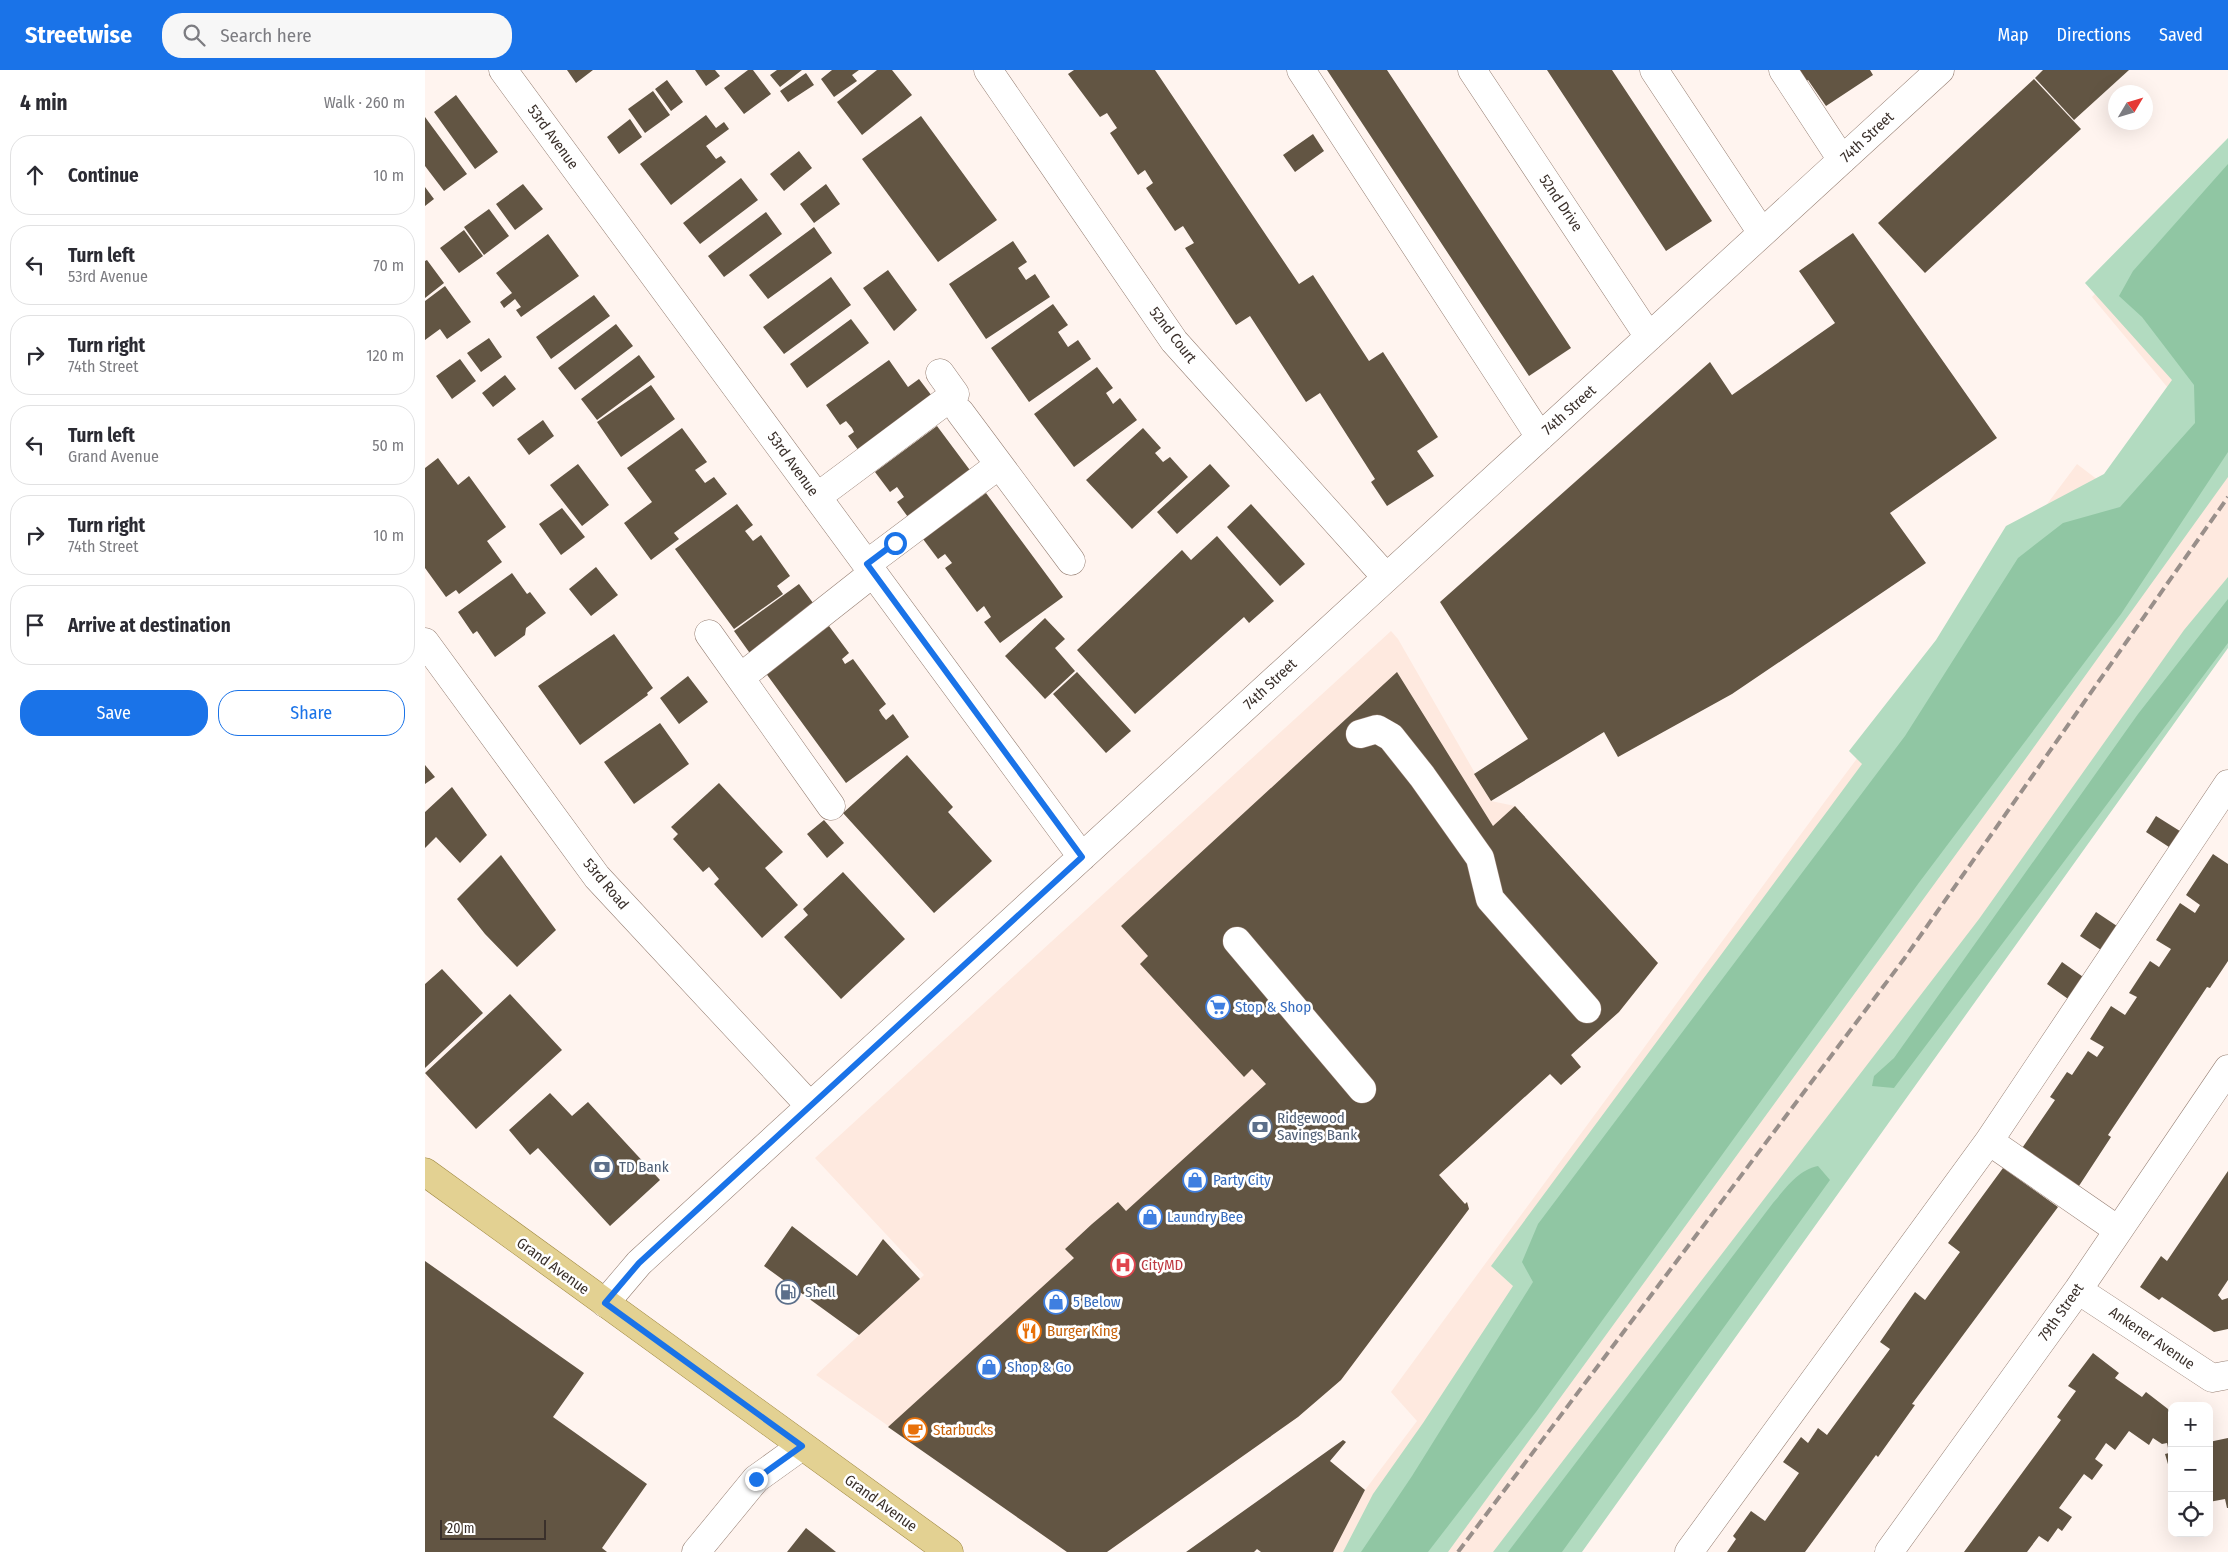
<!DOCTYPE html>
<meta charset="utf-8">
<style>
:root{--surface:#fff;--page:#f7f7f7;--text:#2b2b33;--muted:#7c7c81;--line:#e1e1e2;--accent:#1a73e8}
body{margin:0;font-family:"Fira Sans Condensed",sans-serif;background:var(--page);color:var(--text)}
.controls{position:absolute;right:15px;bottom:15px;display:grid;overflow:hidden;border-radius:10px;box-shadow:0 5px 20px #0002}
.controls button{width:45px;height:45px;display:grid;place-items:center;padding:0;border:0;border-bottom:1px solid var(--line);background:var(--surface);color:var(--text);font:25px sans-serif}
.compass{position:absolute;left:1683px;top:15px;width:45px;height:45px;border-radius:50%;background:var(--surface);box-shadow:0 5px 20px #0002;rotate:52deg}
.scale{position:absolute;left:15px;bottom:12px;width:106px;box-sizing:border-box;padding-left:5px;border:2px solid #3a302b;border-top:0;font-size:14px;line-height:18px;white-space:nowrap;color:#3a302b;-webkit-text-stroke:4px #fff;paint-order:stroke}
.stop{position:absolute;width:15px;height:15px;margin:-11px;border:4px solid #1a73e8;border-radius:50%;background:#fff}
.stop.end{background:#1a73e8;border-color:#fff;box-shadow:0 1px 5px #0008}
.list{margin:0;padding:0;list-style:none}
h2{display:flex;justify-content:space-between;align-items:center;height:65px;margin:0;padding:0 20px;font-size:21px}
h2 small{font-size:16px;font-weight:400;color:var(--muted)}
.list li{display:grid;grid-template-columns:32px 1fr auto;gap:15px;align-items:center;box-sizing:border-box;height:80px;margin:0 10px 10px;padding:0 10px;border:1px solid var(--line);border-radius:20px}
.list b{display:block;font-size:19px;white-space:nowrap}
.list p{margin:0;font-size:16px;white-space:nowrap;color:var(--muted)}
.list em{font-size:16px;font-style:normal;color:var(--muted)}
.actions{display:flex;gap:10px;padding:15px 20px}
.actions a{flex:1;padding:11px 0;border:1px solid var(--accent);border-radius:20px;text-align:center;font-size:18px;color:var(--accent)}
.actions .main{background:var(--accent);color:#fff}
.icon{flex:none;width:28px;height:28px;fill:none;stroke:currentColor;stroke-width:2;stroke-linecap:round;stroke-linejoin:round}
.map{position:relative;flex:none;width:1803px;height:1482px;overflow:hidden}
header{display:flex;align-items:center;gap:30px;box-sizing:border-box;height:70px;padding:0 25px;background:var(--accent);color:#fff}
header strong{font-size:24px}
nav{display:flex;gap:28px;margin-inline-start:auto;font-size:18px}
.search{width:350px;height:45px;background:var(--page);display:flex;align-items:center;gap:12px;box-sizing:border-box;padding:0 18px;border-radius:20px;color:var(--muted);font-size:19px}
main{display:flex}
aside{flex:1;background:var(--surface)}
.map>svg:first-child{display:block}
.built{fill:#fee9df}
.green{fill:#b2dbc0}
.forest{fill:#90c6a3}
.building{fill:#625543}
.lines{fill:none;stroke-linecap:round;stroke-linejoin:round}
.minor-casing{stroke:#957e72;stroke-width:29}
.major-casing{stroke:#9c853e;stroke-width:29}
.minor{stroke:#fff;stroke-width:28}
.major{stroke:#e3d192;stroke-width:28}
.rail{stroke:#998f8a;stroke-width:4;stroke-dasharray:10 5;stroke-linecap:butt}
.route{stroke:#1a73e8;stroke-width:6}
.labels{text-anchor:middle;stroke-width:5;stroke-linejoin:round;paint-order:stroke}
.street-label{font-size:15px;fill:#3a302b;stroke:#fff}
.shop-label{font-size:15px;fill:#366cbe;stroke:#fff;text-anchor:start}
.service-label{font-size:15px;fill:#4e5e75;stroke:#fff;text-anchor:start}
.health-label{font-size:15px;fill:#be3a42;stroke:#fff;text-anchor:start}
.food-label{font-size:15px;fill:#c56008;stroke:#fff;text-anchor:start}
</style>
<header>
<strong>Streetwise</strong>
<div class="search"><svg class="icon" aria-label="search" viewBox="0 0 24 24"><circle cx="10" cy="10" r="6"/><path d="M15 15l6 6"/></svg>Search here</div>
<nav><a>Map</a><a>Directions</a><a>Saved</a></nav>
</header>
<main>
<aside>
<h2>4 min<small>Walk · 260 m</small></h2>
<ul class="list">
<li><svg class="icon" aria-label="ahead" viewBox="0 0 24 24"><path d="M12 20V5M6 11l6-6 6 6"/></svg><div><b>Continue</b></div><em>10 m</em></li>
<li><svg class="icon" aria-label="left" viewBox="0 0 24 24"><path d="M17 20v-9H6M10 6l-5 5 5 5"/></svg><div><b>Turn left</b><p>53rd Avenue</p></div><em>70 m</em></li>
<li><svg class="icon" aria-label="right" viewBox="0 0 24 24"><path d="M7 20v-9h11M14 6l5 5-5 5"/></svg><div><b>Turn right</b><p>74th Street</p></div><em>120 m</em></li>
<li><svg class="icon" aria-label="left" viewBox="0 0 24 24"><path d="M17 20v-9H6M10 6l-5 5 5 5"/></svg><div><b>Turn left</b><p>Grand Avenue</p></div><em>50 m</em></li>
<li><svg class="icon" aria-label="right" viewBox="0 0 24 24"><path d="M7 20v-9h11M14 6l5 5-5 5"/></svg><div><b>Turn right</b><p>74th Street</p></div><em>10 m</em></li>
<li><svg class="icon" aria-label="arrive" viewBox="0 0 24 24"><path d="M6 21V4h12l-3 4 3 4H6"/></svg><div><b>Arrive at destination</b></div></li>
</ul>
<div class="actions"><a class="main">Save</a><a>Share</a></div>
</aside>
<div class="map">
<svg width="1803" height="1482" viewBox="0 0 1803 1482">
<rect width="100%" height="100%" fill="#fff4ef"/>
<path class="built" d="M1803,70V545L1152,1482H907L940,1420L992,1351L966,1322L1401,730L1652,394L1686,420L1748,324L1667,227L1769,119Z
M966,561L973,569L1066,731L1090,736L1233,893L1194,942L1146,985L1156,997L1136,1015L1125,1004L1014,1105L1040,1134L1042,1132L1044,1139L916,1310L873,1347L682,1482H642L391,1305L499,1205L390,1088Z"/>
<path class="green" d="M1803,68V407L1604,684L1023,1482H918L948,1424L998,1353L1088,1216L1066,1196L1437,694L1424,681L1511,570L1581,456L1679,404L1747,310L1660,213Z
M1803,507V578L1157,1482H1068L1554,849L1759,560Z"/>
<path class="forest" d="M1803,94V382L1696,544L1493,814L1111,1342L1003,1482H936L987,1406L1108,1212L1097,1192L1113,1154L1480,666L1593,488L1638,453L1695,437L1770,353L1769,315L1717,247L1694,226L1708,201Z
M1803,529V573L1469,1018L1447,1016L1449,1006L1469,988L1713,644Z
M1393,1096L1405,1110L1137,1482H1083L1348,1133C1361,1118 1373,1100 1393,1096Z"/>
<path class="building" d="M142,0H168L151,13Z
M270,0H290L295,6L281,16Z
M323,0H328L346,24L319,44L299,18Z
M352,0H377L355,17L345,5Z
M407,0H434L427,5L432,11L409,27L396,9Z
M452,0H467L487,25L437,65L412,32Z
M649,0H730L874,214L888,205L944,291L958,282L1013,367L992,381L1009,406L962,436L946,412L950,409L895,323L881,332L825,246L811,255L760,178L769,173L758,156L750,161L721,118L728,113L720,100L713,105L685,63L692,58L682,43L675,47L643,4Z
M902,0H962L1146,278L1104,306Z
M1122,0H1187L1287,151L1241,181Z
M1371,0H1445L1448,5L1401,36L1383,10L1379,13Z
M1618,0H1704L1649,50L1610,8Z
M381,3L389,15L363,32L355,21Z
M1609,9L1656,59L1500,203L1453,153Z
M242,10L258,32L246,41L230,19Z
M228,21L245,45L220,63L203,39Z
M31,25L73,82L50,99L9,42Z
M281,45L291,58L299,52L304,59L281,76L291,89L296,86L301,92L246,135L215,94Z
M496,46L572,150L513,192L437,89Z
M0,47L42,104L19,121L0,96Z
M205,49L217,67L194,84L182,67Z
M888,64L899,81L870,102L858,85Z
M374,81L387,98L359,121L345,104Z
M316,108L333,130L275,174L258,153Z
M98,114L118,139L90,160L71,134Z
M401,114L415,134L389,153L375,134Z
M0,117L9,129L0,136Z
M64,139L84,166L59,185L39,157Z
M341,142L357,164L299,207L283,186Z
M389,157L407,183L343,229L324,205Z
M39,160L58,186L34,203L15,178Z
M1428,163L1572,368L1465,443L1501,493L1307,624L1193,687L1179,662L1066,731L1049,704L1103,669L1015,532L1285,292L1307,325L1410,253L1374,201Z
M123,164L154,206L96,247L91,240L96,237L90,229L79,238L75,232L87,223L71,203Z
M588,171L602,192L593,198L601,210L610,204L625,227L561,269L524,214Z
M2,190L19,213L0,228V191Z
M463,200L492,240L469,261L438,218Z
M406,207L426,235L359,284L338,257Z
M20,216L46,252L22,269L15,259L0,270V231Z
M169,225L185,246L126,289L111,267Z
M628,234L643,255L633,262L643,277L653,270L666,289L604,332L566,278Z
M426,249L444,273L382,318L365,294Z
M191,254L208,276L150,320L133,298Z
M64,268L77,287L56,302L42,283Z
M214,285L230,307L172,350L156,329Z
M35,289L51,311L27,329L11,306Z
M464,290L483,317L494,309L513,334L439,388L423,366L429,362L427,358L421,351L415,355L401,335Z
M672,297L688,318L681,323L685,329L688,334L695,328L712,350L649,397L609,344Z
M80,305L91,319L68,337L57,323Z
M226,315L250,349L196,387L172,352Z
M118,350L129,366L104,385L92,369Z
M512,356L550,407L488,454L472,432L479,427L472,417L465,422L450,402Z
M257,358L282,392L270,400L280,413L289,407L302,424L249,463L254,469L226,490L199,453L227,432L202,398Z
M718,358L736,378L730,383L738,392L745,387L763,407L707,459L661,410Z
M13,388L33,415L44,406L81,457L62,471L77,492L34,524L31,520L21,527L0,498V398Z
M153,394L184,435L157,456L125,415Z
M785,394L805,416L752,464L732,442Z
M561,423L638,527L575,573L559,552L566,547L559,536L552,542L520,498L527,493L520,484L513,489L498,469Z
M312,434L328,455L320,461L328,471L336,465L365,506L352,516L358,524L309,559L250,479Z
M826,434L880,494L855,516L802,457Z
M137,438L160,467L136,485L114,454Z
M792,466L849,531L824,553L819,547L710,644L652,580L757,480L766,490Z
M171,497L193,525L166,546L144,519Z
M87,503L102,524L105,522L121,543L101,558L100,565L70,587L52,561L48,564L33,542Z
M374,514L394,541L329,589L309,561Z
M620,548L640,569L630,578L650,601L620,629L580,586Z
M404,556L424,583L417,589L420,594L428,589L461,634L454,640L457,645L461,650L468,644L484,667L421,713L340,602Z
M189,564L228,618L222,623L223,625L155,675L113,616Z
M652,602L706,661L681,683L628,624Z
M972,602L1068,756L1090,736L1233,893L1194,942L1146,985L1156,997L1136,1015L1125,1004L1014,1105L1040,1134L1042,1132L1044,1139L916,1310L873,1347L682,1482H642L463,1357L649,1188L640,1179L667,1154L693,1132L701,1141L841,1014L827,999L819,1007L715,894L723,886L696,856Z
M263,606L283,632L254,654L235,628Z
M235,653L264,694L209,734L179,692Z
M482,685L528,737L523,742L567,791L509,843L418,743Z
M0,695L10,707L0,714Z
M294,713L358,782L340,798L373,835L337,868L289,814L294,809L284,797L278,802L248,769L253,764L246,757Z
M27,717L62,765L35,793L11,767L0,778V742Z
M1731,746L1758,763L1747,779L1721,762Z
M399,750L419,773L402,788L382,764Z
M1788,784L1803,794V891L1785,918L1782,917L1683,1065L1686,1067L1650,1122L1593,1084L1630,1030L1625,1027L1642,1002L1647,1005L1663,981L1672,987L1679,977L1665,969L1686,936L1700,945L1712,927L1704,923L1725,891L1734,897L1746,879L1731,870L1755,833L1770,843L1775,835L1761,825Z
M76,785L131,860L92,897L60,864L32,829Z
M418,802L480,869L416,929L359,867L383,845L378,839Z
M1671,842L1695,858L1679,882L1655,866Z
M1637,892L1661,909L1646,931L1622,914Z
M17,899L58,943L0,998V914Z
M85,924L137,980L51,1059L0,1003Z
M125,1023L147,1046L163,1032L235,1110L185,1156L113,1078L105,1085L84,1060Z
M1578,1098L1633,1137L1487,1334L1490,1335L1453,1387L1451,1385L1380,1482H1302L1311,1469L1308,1466L1326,1441L1340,1451L1374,1403L1358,1392L1376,1367L1383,1373L1393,1358L1402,1365L1465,1279L1455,1272L1473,1246L1490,1222L1500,1230L1535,1182L1523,1173Z
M1803,1101V1210L1793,1225L1797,1230L1803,1228V1259L1789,1262L1737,1227L1734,1230L1715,1217L1736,1186L1742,1191Z
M367,1156L432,1206L458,1169L495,1209L434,1265L339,1196Z
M0,1191L159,1303L128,1347L222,1414L177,1478L182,1482H0Z
M1668,1283L1694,1303L1690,1308L1717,1327L1721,1322L1743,1339L1747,1349V1408L1740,1384L1744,1383L1742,1373L1737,1374L1728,1368L1724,1375L1704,1361L1690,1380L1681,1373L1670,1389L1678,1395L1667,1410L1659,1404L1634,1438L1647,1447L1637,1461L1633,1458L1623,1472L1614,1466L1602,1482H1539L1636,1350L1632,1347L1651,1321L1643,1316Z
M1803,1368V1438H1802L1800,1429L1784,1432V1372Z
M918,1370L921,1372L905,1391L940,1420L908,1482H836L832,1479L829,1482H761Z
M381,1458L411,1482H362Z"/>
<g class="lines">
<g class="minor-casing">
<path id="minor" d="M78,0L657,787
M563,0L749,271L961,507
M876,0L1115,367
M1047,0L1224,267
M1229,0L1337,163
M1358,0L1417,90
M535,342L646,491
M392,427L530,324L515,303
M442,494L574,395
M284,564L406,736
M0,572L172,807L385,1036
M316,607L448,503
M935,664L952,659L966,667L997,706L1055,788L1065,829L1162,939
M812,871L937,1019
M1564,1071L1693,1160
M1653,1220L1787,1308L1803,1305
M180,1233L214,1193L1515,0
M271,1482L331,1409L377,1376
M1264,1482L1564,1071L1803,714
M1464,1482L1653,1220L1803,999"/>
</g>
<g class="major-casing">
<path id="major" d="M0,1102L524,1482"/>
</g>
<use href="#minor" class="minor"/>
<use href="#major" class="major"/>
<path class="rail" d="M1033,1482L1479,889L1803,427"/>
</g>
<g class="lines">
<path class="route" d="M331,1409L377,1376L180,1233L214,1193L657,787L442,494L470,473"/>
</g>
<defs>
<g id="supermarket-ring" transform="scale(1.25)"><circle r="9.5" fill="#fff" stroke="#3f7fe0" stroke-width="1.5"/><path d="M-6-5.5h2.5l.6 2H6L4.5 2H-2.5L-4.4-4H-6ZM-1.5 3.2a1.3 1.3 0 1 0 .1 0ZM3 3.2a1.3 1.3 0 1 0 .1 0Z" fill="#3f7fe0"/></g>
<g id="bank-ring" transform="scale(1.25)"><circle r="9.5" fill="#fff" stroke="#5c6f8a" stroke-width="1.5"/><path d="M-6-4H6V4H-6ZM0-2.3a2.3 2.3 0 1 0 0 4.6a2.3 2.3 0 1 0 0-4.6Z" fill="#5c6f8a"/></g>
<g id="shop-ring" transform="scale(1.25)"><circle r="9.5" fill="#fff" stroke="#3f7fe0" stroke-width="1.5"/><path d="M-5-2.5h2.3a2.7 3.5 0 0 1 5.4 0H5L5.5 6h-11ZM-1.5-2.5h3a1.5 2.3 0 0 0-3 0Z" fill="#3f7fe0"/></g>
<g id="hospital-ring" transform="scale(1.25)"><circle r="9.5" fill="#fff" stroke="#e0444e" stroke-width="1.5"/><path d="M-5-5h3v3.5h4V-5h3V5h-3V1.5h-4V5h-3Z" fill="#e0444e"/></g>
<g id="fuel-ring" transform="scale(1.25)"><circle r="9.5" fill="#fff" stroke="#5c6f8a" stroke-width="1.5"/><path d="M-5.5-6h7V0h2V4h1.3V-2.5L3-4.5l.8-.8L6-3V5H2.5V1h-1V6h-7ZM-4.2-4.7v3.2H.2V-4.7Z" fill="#5c6f8a"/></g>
<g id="restaurant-ring" transform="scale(1.25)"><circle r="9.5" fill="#fff" stroke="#e8710a" stroke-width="1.5"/><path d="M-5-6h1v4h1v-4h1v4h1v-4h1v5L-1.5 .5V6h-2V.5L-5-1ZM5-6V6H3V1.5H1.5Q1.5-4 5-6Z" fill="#e8710a"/></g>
<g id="cafe-ring" transform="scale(1.25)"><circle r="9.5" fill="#fff" stroke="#e8710a" stroke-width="1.5"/><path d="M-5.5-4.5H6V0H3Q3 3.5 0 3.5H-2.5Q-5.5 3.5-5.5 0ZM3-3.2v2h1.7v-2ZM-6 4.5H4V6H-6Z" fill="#e8710a"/></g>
</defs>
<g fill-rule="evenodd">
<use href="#supermarket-ring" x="793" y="937"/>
<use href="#bank-ring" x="835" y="1057"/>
<use href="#bank-ring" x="177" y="1097"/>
<use href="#shop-ring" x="770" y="1110"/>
<use href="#shop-ring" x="725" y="1147"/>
<use href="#hospital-ring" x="698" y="1195"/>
<use href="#fuel-ring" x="363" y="1222"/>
<use href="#shop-ring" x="631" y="1232"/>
<use href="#restaurant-ring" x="604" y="1261"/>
<use href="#shop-ring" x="564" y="1297"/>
<use href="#cafe-ring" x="490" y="1360"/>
</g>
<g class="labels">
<g class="street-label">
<text transform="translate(128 67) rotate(54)" y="5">53rd Avenue</text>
<text transform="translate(1442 67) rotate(-43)" y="5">74th Street</text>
<text transform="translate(1136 133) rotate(56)" y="5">52nd Drive</text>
<text transform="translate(748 265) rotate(52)" y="5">52nd Court</text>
<text transform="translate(1144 340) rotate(-42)" y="5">74th Street</text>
<text transform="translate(368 394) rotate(54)" y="5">53rd Avenue</text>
<text transform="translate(845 614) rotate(-43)" y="5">74th Street</text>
<text transform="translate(181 814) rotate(50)" y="5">53rd Road</text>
<text transform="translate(128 1196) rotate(36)" y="5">Grand Avenue</text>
<text transform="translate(1636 1242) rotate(-55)" y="5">79th Street</text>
<text transform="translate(1727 1268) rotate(34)" y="5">Ankener Avenue</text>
<text transform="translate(456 1433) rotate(36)" y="5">Grand Avenue</text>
</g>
<g class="shop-label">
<text x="810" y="942">Stop &amp; Shop</text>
<text x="788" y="1115">Party City</text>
<text x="742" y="1152">Laundry Bee</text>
<text x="648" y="1237">5 Below</text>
<text x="582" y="1302">Shop &amp; Go</text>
</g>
<g class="service-label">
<text x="852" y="1053">Ridgewood<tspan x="852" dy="17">Savings Bank</tspan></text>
<text x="194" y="1102">TD Bank</text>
<text x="380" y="1227">Shell</text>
</g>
<g class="health-label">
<text x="716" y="1200">CityMD</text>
</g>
<g class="food-label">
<text x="622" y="1266">Burger King</text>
<text x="508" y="1365">Starbucks</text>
</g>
</g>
</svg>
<div class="controls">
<button>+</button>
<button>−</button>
<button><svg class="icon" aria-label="locate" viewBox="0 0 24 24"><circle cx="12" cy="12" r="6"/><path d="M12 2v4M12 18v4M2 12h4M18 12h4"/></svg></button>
</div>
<svg class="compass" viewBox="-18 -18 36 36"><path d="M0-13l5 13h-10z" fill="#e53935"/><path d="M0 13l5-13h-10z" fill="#7c7c81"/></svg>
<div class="scale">20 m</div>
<div class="stop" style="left:470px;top:473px"></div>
<div class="stop end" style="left:331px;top:1409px"></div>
</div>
</main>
